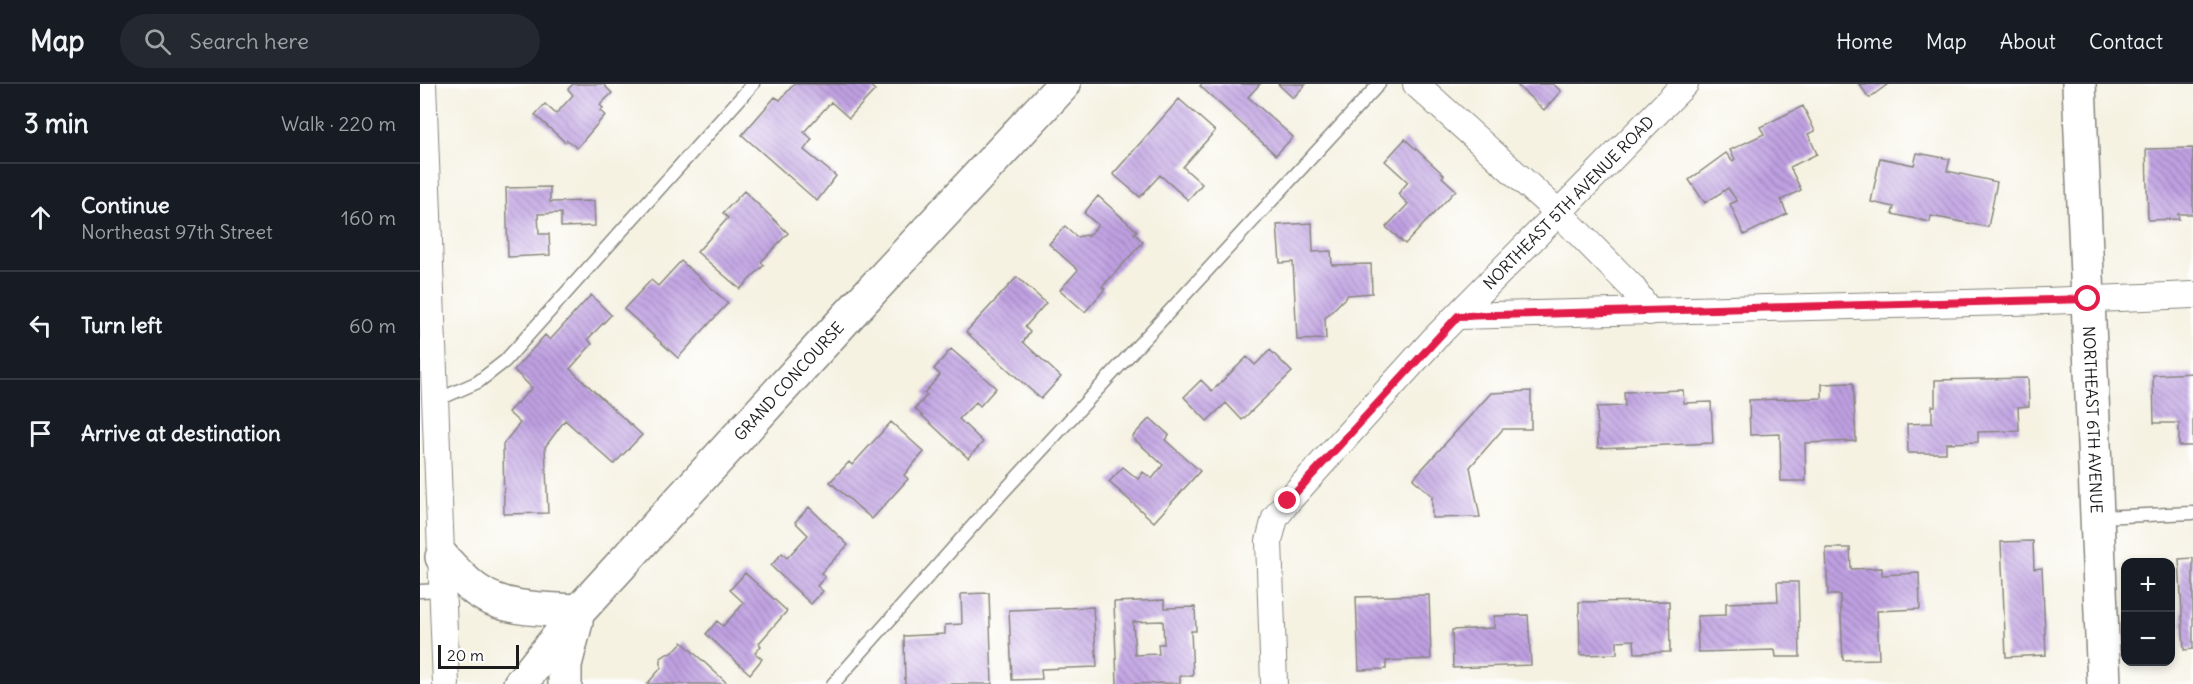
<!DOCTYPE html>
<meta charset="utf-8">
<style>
:root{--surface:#171b24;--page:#242831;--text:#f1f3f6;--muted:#9ea1a6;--line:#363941}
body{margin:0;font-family:Delius,sans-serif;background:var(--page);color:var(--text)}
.controls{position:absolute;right:18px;bottom:18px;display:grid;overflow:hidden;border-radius:12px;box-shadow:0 3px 9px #0003}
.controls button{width:54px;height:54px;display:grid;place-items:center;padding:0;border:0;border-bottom:2px solid var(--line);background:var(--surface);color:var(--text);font:30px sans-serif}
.scale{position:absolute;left:18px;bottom:15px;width:81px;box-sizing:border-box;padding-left:6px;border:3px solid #1c1c1c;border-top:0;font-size:16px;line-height:21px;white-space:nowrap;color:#1c1c1c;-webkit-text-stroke:4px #fff;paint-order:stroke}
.stop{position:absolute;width:18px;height:18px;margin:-14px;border:4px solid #e11d48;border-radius:50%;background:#fff}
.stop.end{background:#e11d48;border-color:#fff;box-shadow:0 2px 6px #0008}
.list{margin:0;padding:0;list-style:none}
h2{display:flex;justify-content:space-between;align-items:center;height:78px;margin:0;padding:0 24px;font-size:26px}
h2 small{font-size:20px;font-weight:400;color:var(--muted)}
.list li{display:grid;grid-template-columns:39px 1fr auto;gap:18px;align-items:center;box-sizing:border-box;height:108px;padding:0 24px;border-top:2px solid var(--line)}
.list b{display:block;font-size:22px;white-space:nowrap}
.list p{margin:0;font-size:20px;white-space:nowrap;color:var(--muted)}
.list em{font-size:20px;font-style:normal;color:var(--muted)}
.icon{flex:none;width:33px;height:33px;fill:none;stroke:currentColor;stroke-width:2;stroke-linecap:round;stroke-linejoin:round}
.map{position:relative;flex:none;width:1773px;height:600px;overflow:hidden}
header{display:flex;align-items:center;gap:36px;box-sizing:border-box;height:84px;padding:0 30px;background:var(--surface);border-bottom:2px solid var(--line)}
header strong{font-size:28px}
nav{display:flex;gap:33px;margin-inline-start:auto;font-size:21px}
.search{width:420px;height:54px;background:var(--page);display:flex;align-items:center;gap:15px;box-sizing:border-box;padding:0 21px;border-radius:33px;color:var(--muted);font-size:22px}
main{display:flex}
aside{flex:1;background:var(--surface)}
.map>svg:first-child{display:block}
.building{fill:url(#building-back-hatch);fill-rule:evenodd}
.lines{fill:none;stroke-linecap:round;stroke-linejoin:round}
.lane-casing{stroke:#88877f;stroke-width:15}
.street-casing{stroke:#88877f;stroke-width:28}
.secondary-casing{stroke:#88877f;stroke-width:36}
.lane{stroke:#fff;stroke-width:12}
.street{stroke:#fff;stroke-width:26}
.secondary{stroke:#fff;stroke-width:33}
.route{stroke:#e11d48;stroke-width:8}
.labels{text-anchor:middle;stroke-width:5;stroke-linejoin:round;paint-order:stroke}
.street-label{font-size:16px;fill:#1c1c1c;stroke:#fff}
</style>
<header>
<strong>Map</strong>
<div class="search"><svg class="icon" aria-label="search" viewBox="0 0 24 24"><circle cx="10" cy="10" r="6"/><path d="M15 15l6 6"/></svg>Search here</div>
<nav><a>Home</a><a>Map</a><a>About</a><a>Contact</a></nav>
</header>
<main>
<aside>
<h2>3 min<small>Walk · 220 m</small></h2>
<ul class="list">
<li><svg class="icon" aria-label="ahead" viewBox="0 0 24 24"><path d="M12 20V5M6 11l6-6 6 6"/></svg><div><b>Continue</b><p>Northeast 97th Street</p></div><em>160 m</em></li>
<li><svg class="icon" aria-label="left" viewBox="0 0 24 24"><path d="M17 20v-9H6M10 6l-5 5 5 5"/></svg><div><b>Turn left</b></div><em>60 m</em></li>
<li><svg class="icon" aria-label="arrive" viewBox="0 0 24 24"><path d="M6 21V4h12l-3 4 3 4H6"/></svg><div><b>Arrive at destination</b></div></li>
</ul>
</aside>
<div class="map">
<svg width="1773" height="600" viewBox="0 0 1773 600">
<defs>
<pattern id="building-back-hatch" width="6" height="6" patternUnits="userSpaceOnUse" patternTransform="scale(1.5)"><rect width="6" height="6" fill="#bfa0e2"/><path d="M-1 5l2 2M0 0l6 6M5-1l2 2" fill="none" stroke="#9a82b6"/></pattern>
</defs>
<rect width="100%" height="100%" fill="#fff"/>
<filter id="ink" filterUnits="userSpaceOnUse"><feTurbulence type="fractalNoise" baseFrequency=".0167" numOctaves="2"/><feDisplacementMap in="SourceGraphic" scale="12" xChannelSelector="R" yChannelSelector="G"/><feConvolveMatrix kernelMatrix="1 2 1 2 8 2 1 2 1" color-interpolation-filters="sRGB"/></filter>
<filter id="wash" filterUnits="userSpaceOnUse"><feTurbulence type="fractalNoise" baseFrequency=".008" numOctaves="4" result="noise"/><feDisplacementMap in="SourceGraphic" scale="24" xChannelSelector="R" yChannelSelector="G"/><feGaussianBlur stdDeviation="1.35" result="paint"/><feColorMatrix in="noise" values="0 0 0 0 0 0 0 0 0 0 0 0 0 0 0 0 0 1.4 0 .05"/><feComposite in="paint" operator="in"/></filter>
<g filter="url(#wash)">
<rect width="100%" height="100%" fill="#f5f2e2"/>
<g id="blocks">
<path class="building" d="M153,0H183L192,9L180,21L183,24L180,27L185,31L157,64L147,56L145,58L115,31L125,20L136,30L153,11L148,5Z
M374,0H448L455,6L429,34L411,18L384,48L392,55L384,66L416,92L397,117L322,51L355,13L360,16Z
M782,0H840L828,13L873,53L856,71L780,2Z
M858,0H886L873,14Z
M1096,0H1133L1141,7L1124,26Z
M1439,0H1468L1449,14Z
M759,15L795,47L763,83L782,100L768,116L740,91L720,113L693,90Z
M1383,22L1395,47L1388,50L1397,70L1370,83L1381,106L1361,116L1367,130L1324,151L1310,120L1317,117L1308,104L1285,119L1269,96L1306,69L1312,77L1315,75L1310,66L1344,50L1340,43Z
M985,55L1024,91L1022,93L1036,106L985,160L966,143L988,120L978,110L988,98L965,77Z
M1773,64V130H1758L1759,135L1728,136L1726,65Z
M1497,69L1530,75L1527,87L1577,98L1568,143L1511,132L1510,138L1472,130L1474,123L1451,118L1460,74L1494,81Z
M130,103V118L174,117L175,142L141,143V129L118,130L119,150H129L130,171L88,173L86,104Z
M324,107L368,149L341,178L344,181L320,205L277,168L308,134L303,129Z
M678,112L717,147L714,149L723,158L682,203L685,205L665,228L640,206L658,186L629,160L645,142L657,153L666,151L668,153L678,141L664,129Z
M892,139L893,168L911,167L912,181L951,180L952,209L928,211L905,234L906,255L877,256L873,178L860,179L857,141Z
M261,177L308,219L258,274L204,225L231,196L238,202Z
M597,193L626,219L605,243L610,248L603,258L641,293L621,315L546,248Z
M171,211L191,231L168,255L172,260L150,285L222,351L194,380L145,336L125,363L128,429L84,430L83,360L100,339L88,328L112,304L94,286L125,251L130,256Z
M531,265L576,304L560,322L556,318L539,335L563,358L548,374L495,325L507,311L504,309L520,291L514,285Z
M850,266L872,288L822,336L806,319L787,337L764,313L781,296L792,307L827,273L835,281Z
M1773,289V362H1759V339H1734L1733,291Z
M1608,294L1609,322L1598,323L1599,347L1558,348V358L1526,359V369H1488L1487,340L1512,339V322H1515V296Z
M1433,299L1436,357L1385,359L1386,397H1361L1360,350L1330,351L1329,316L1402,314V300Z
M1263,306L1264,319L1291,318L1293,359L1178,364L1177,323L1205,322L1204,308Z
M1111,307V345H1083L1050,383L1060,433L1012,434V412L993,395L1071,309Z
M730,334L749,351L745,356L780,387L734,438L689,398L703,383L718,395L723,388L732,395L743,381L712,353Z
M471,338L504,368L484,391L488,395L452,435L410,398L429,378L432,381Z
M389,423L428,461L401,489L405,493L397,502L403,507L391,520L351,482L362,469L367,474L388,451L375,438Z
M1613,457L1614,485L1622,484L1626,571L1586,573L1581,458Z
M1406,464H1430L1431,485L1462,484V491L1499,489L1500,525L1457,527L1459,575L1423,576L1420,511H1408Z
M1773,474V565L1764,566L1759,475Z
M325,489L367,527L339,559L341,562L335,569L342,575L330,590L286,550L297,537L303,542L324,519L310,506Z
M1357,498H1378L1380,573H1356L1355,566L1278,568L1277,532L1306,531V519L1358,517Z
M569,509L572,600H485L484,552L525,550V541L542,540L541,510Z
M1009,511L1011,575L966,577V585L939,586L936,513Z
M744,516L745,524L775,523L776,547H771L773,592H760V599L697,600L694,518ZM743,537L744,560H738L739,570L715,571L713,538Z
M1249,517L1250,568L1215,569L1214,556L1197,557V570L1160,571L1159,518Z
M673,523L677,583L621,585L622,595L592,596L589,526Z
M1108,531L1111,581L1033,584L1032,546L1074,544V532Z
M262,558L308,600H227L241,584V574L247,570L252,569Z"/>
</g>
</g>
<g filter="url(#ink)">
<use href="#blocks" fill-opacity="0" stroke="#88877f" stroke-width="1.5"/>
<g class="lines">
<g class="lane-casing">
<path id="lane" d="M17,316L58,298L85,277L333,0
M1679,433L1773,429
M0,507L23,506
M413,600L573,419L959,0"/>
</g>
<g class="street-casing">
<g id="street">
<path d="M3,0L26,600"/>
<path d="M996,0L1139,129L1212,203L1230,228"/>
<path d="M1038,232L1626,217L1773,211"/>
<path id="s1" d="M854,600L849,457L855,434L868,417L1015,254L1265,0"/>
</g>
</g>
<g class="secondary-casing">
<g id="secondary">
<path id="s2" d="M1659,0L1684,600"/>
<path d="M22,473C33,485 45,499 59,508C87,527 127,525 159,527"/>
<path id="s3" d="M100,600L159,527L428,232L644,0"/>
<path d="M145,600V581L156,538"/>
</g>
</g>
<use href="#lane" class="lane"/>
<use href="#street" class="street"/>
<use href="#secondary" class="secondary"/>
</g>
</g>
<g class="lines" filter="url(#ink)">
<path class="route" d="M868,417L1038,232L1668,215"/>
</g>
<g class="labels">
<g class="street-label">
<text dy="6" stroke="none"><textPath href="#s1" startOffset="598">NORTHEAST 5TH AVENUE ROAD</textPath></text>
<text dy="6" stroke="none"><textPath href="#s3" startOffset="405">GRAND CONCOURSE</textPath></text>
<text dy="6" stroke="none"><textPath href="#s2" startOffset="336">NORTHEAST 6TH AVENUE</textPath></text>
</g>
</g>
</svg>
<div class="controls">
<button>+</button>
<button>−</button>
</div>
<div class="scale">20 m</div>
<div class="stop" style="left:1668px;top:215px"></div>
<div class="stop end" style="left:868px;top:417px"></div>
</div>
</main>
